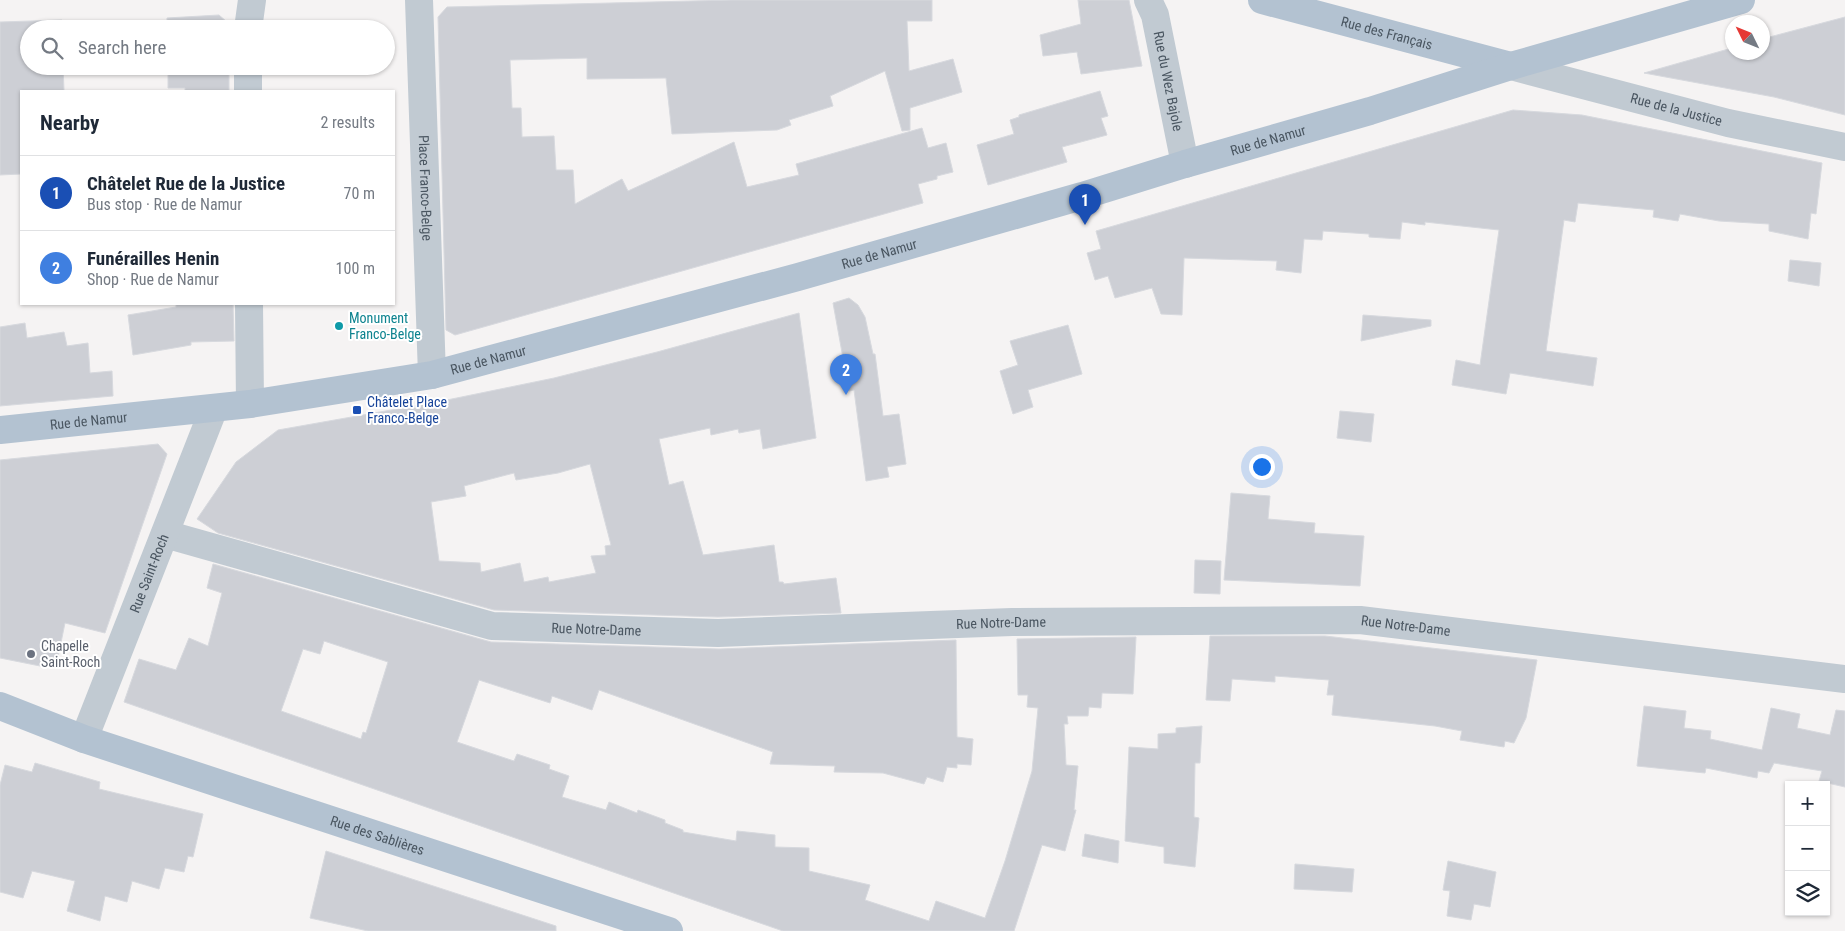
<!DOCTYPE html>
<meta charset="utf-8">
<style>
:root{--surface:#fff;--page:#f6f6f7;--text:#1f2937;--muted:#747a83;--line:#e0e1e3;--accent:#1a73e8}
body{margin:0;font-family:"Roboto Condensed",sans-serif;background:var(--page);color:var(--text)}
.controls{position:absolute;right:15px;bottom:15px;display:grid;overflow:hidden;border-radius:0px;box-shadow:0 1px 4px #0004}
.controls button{width:45px;height:45px;display:grid;place-items:center;padding:0;border:0;border-bottom:1px solid var(--line);background:var(--surface);color:var(--text);font:25px sans-serif}
.compass{position:absolute;left:1725px;top:15px;width:45px;height:45px;border-radius:50%;background:var(--surface);box-shadow:0 1px 4px #0004;rotate:313deg}
.you{position:absolute;left:1261px;top:466px;width:18px;height:18px;margin:-12px;border:4px solid #fff;border-radius:50%;background:#1a73e8;box-shadow:0 0 0 8px #1a73e833}
.badge{display:grid;place-items:center;width:32px;height:32px;border-radius:50%;background:var(--accent);color:#fff;font-size:16px;font-weight:700}
.pin{position:absolute;translate:-50% -41px;filter:drop-shadow(0 1px 2px #0008)}
.pin::after{content:'';position:absolute;top:26px;width:18px;height:15px;background:inherit;clip-path:polygon(0 0,100% 0,50% 100%)}
.list{margin:0;padding:0;list-style:none}
h2{display:flex;justify-content:space-between;align-items:center;height:65px;margin:0;padding:0 20px;font-size:21px}
h2 small{font-size:16px;font-weight:400;color:var(--muted)}
.list li{display:grid;grid-template-columns:32px 1fr auto;gap:15px;align-items:center;box-sizing:border-box;height:75px;padding:0 20px;border-top:1px solid var(--line)}
.list b{display:block;font-size:19px;white-space:nowrap}
.list p{margin:0;font-size:16px;white-space:nowrap;color:var(--muted)}
.list em{font-size:16px;font-style:normal;color:var(--muted)}
.icon{flex:none;width:28px;height:28px;fill:none;stroke:currentColor;stroke-width:2;stroke-linecap:round;stroke-linejoin:round}
.map{position:relative;flex:none;width:1845px;height:931px;overflow:hidden}
.search{position:absolute;background:var(--surface);box-shadow:0 1px 4px #0004;left:20px;top:20px;width:375px;height:55px;display:flex;align-items:center;gap:12px;box-sizing:border-box;padding:0 18px;border-radius:28px;color:var(--muted);font-size:19px}
.panel{position:absolute;background:var(--surface);box-shadow:0 1px 4px #0004;left:20px;top:90px;width:375px;height:215px;border-radius:0px}
.map>svg:first-child{display:block}
.building{fill:#cdcfd5;stroke:#d7d9de;fill-rule:evenodd}
.lines{fill:none;stroke-linecap:round;stroke-linejoin:round}
.minor{stroke:#c1cad2;stroke-width:28}
.major{stroke:#b3c2d1;stroke-width:28}
.culture-dot{fill:#0f9aa8;stroke:#fff;stroke-width:2}
.transit-dot{fill:#1a4fb4;stroke:#fff;stroke-width:2}
.worship-dot{fill:#6b7280;stroke:#fff;stroke-width:2}
.labels{text-anchor:middle;stroke-width:4;stroke-linejoin:round;paint-order:stroke}
.street-label{font-size:14px;fill:#4a5661;stroke:#fff}
.culture-label{font-size:14px;fill:#0d838f;stroke:#fff;text-anchor:start}
.transit-label{font-size:14px;fill:#164399;stroke:#fff;text-anchor:start}
.worship-label{font-size:14px;fill:#5b616d;stroke:#fff;text-anchor:start}
</style>
<div class="map">
<svg width="1845" height="931" viewBox="0 0 1845 931">
<rect width="100%" height="100%" fill="#f5f3f3"/>
<path class="building" d="M732,0H932V21H907L909,71L953,59L962,92L910,108V130L902,131L885,71L830,96L833,106L789,120L791,125L777,130L672,134L666,78L587,79V58L510,60L512,108H521L522,137L554,136L556,170H573L575,204L622,179L628,191L734,142L747,187L799,175L796,164L922,128L928,148L946,143L953,172L937,176V179L918,184L923,203L455,335L446,330L438,17L447,7Z
M1078,0H1129L1142,66L1081,74L1077,52L1043,56L1040,35L1081,24Z
M219,15L227,22L228,29H167V18Z
M1845,17V115L1774,97L1644,73L1732,48V52H1762V39Z
M62,20L63,29H29V66H63L64,91H21V174L0,175V22Z
M168,66H229V91H185V88H168Z
M1100,91L1108,116L1101,118L1107,135L1062,147L1067,162L988,185L977,145L1014,134L1010,120L1019,117V115Z
M1513,110L1582,115L1822,163L1816,214L1811,213L1808,239L1769,231V224L1719,221L1680,214L1678,221L1653,217L1654,210L1578,203L1575,222L1564,220L1546,351L1597,358L1593,386L1510,373L1506,394L1452,385L1456,360L1480,365L1499,230L1425,222V225L1402,222L1400,239L1369,237V234L1323,231L1322,240L1304,239L1301,273L1276,270L1277,261L1184,258L1182,315L1161,314L1152,288L1115,298L1108,276L1095,280L1087,253L1101,249L1096,231Z
M1790,260L1821,263L1819,286L1788,281Z
M849,298L858,305L865,317L873,354H875L883,416L899,414L906,464L887,467L889,477L866,481L854,390L849,391L833,303Z
M176,304H233L234,341L191,342V345L133,355L128,315L176,307Z
M799,313L816,438L763,449L760,429L739,433L738,429L711,435L710,428L659,439L669,485L683,481L703,555L774,545L779,582H783L784,584L836,578L841,613L718,617L494,610L218,533L197,519L236,462L278,430L442,401L554,378L657,352ZM590,464L611,545L605,546L606,555L591,556L596,573L549,582L548,577L524,582L520,563L481,572L480,563L439,561L431,502L466,496L464,486L514,473L516,480L558,473Z
M1363,315L1431,320V326L1361,341Z
M25,323L27,338L64,332L67,346L88,343L90,373L112,371L113,396L0,406V327Z
M1068,325L1082,374L1028,390L1033,407L1013,414L1000,371L1018,365L1010,341Z
M1340,411L1374,414L1371,442L1337,438Z
M158,444L167,454L105,633L65,623L57,662L45,667L0,658V460Z
M1231,493L1270,496L1268,519L1315,523L1314,533L1364,536L1360,586L1224,580Z
M1195,560L1221,561L1220,594L1194,593Z
M213,564L491,642L719,649L956,640L957,737L973,739L971,765L957,764V768L947,767L943,782L927,777L924,784L883,773L834,772L835,766L770,764L773,752L599,690L592,710L552,696L550,703L479,680L457,742L514,761L517,754L550,765L549,769L569,776L562,797L606,810L609,802L637,813L638,810L665,820V823L683,830V832L736,841L737,831L775,835V847L809,848V871L870,885L865,900L929,921L936,901L985,918L1005,861L1032,771L1038,708L1027,707L1028,695H1018L1017,639L1136,637L1133,694L1102,693L1101,708L1089,707L1088,716H1067L1068,724H1064L1066,765L1078,766L1074,810H1076L1065,851L1042,845L1014,931H783L124,702L139,659L176,670L189,638L208,646L222,593L207,588ZM324,641L388,662L366,733L363,732L361,739L281,711L303,649L320,654Z
M1210,636H1325L1537,660L1526,718L1514,743L1505,741L1504,747L1460,740L1462,731L1435,726L1332,715L1334,695H1327L1329,680L1275,676V682L1232,679L1230,701L1206,700Z
M1644,706L1686,711L1684,728L1711,731L1710,739L1762,750L1771,708L1800,714L1797,728L1830,735L1836,710L1845,711V787L1819,781L1822,771L1774,763L1769,773L1758,771L1757,778L1706,768L1705,773L1637,766Z
M1202,726L1200,763H1195L1194,817L1199,818L1195,867L1164,863V847L1125,841L1129,747L1158,749V734L1176,733V728Z
M35,763L100,782L99,789L203,814L193,857L188,856L184,872L165,868L159,889L132,881L127,902L105,896L100,921L67,911L75,881L32,871L23,898L0,892V785L5,765L32,772Z
M1085,834L1119,841L1118,863L1082,856Z
M326,851L556,926V931H368L310,918Z
M1448,861L1496,872L1490,907L1474,904L1471,920L1447,916L1450,891L1443,890Z
M1295,864L1354,869L1352,892L1294,889Z"/>
<g class="lines">
<g class="minor">
<path id="s1" d="M419,0L432,375"/>
<path id="s2" d="M1148,0L1155,15L1185,164"/>
<path d="M248,29L252,0"/>
<path d="M248,66V91"/>
<path id="s3" d="M1511,66L1728,123L1845,147"/>
<path d="M249,304L250,404"/>
<path id="s4" d="M165,534L492,626L718,633L1012,622L1360,620L1845,679"/>
<path id="s5" d="M84,739L214,408"/>
</g>
<g class="major">
<path id="s6" d="M1262,0L1511,66"/>
<path id="s7" d="M0,430L250,404L432,375L798,277L1082,196L1185,164L1370,111L1511,66L1741,0"/>
<path id="s8" d="M0,706L84,739L669,931"/>
</g>
</g>
<circle class="culture-dot" cx="339" cy="326" r="5"/>
<rect class="transit-dot" x="352" y="405" width="10" height="10" rx="2.5"/>
<circle class="worship-dot" cx="31" cy="654" r="5"/>
<g class="labels">
<g class="street-label">
<text dy="5" stroke="none"><textPath href="#s6" startOffset="129">Rue des Français</textPath></text>
<text dy="5" stroke="none"><textPath href="#s2" startOffset="84">Rue du Wez Bajole</textPath></text>
<text dy="5" stroke="none"><textPath href="#s3" startOffset="171">Rue de la Justice</textPath></text>
<text dy="5" stroke="none"><textPath href="#s7" startOffset="1304">Rue de Namur</textPath></text>
<text dy="5" stroke="none"><textPath href="#s1" startOffset="188">Place Franco-Belge</textPath></text>
<text dy="5" stroke="none"><textPath href="#s7" startOffset="899">Rue de Namur</textPath></text>
<text dy="5" stroke="none"><textPath href="#s7" startOffset="494">Rue de Namur</textPath></text>
<text dy="5" stroke="none"><textPath href="#s7" startOffset="89">Rue de Namur</textPath></text>
<text dy="5" stroke="none"><textPath href="#s5" startOffset="178">Rue Saint-Roch</textPath></text>
<text dy="5" stroke="none"><textPath href="#s4" startOffset="849">Rue Notre-Dame</textPath></text>
<text dy="5" stroke="none"><textPath href="#s4" startOffset="1254">Rue Notre-Dame</textPath></text>
<text dy="5" stroke="none"><textPath href="#s4" startOffset="444">Rue Notre-Dame</textPath></text>
<text dy="5" stroke="none"><textPath href="#s8" startOffset="399">Rue des Sablières</textPath></text>
</g>
<g class="culture-label">
<text x="349" y="323">Monument<tspan x="349" dy="16">Franco-Belge</tspan></text>
</g>
<g class="transit-label">
<text x="367" y="407">Châtelet Place<tspan x="367" dy="16">Franco-Belge</tspan></text>
</g>
<g class="worship-label">
<text x="41" y="651">Chapelle<tspan x="41" dy="16">Saint-Roch</tspan></text>
</g>
</g>
</svg>
<div class="controls">
<button>+</button>
<button>−</button>
<button><svg class="icon" aria-label="layers" viewBox="0 0 24 24"><path d="M12 4l9 5-9 5-9-5zM3 14l9 5 9-5"/></svg></button>
</div>
<svg class="compass" viewBox="-18 -18 36 36"><path d="M0-13l5 13h-10z" fill="#e53935"/><path d="M0 13l5-13h-10z" fill="#747a83"/></svg>
<div class="you"></div>
<div class="pin badge" style="left:1085px;top:225px;background:#1a4fb4">1</div>
<div class="pin badge" style="left:846px;top:395px;background:#3f7fe0">2</div>
<div class="search"><svg class="icon" aria-label="search" viewBox="0 0 24 24"><circle cx="10" cy="10" r="6"/><path d="M15 15l6 6"/></svg>Search here</div>
<section class="panel">
<h2>Nearby<small>2 results</small></h2>
<ul class="list">
<li><span class="badge" style="background:#1a4fb4">1</span><div><b>Châtelet Rue de la Justice</b><p>Bus stop · Rue de Namur</p></div><em>70 m</em></li>
<li><span class="badge" style="background:#3f7fe0">2</span><div><b>Funérailles Henin</b><p>Shop · Rue de Namur</p></div><em>100 m</em></li>
</ul>
</section>
</div>
